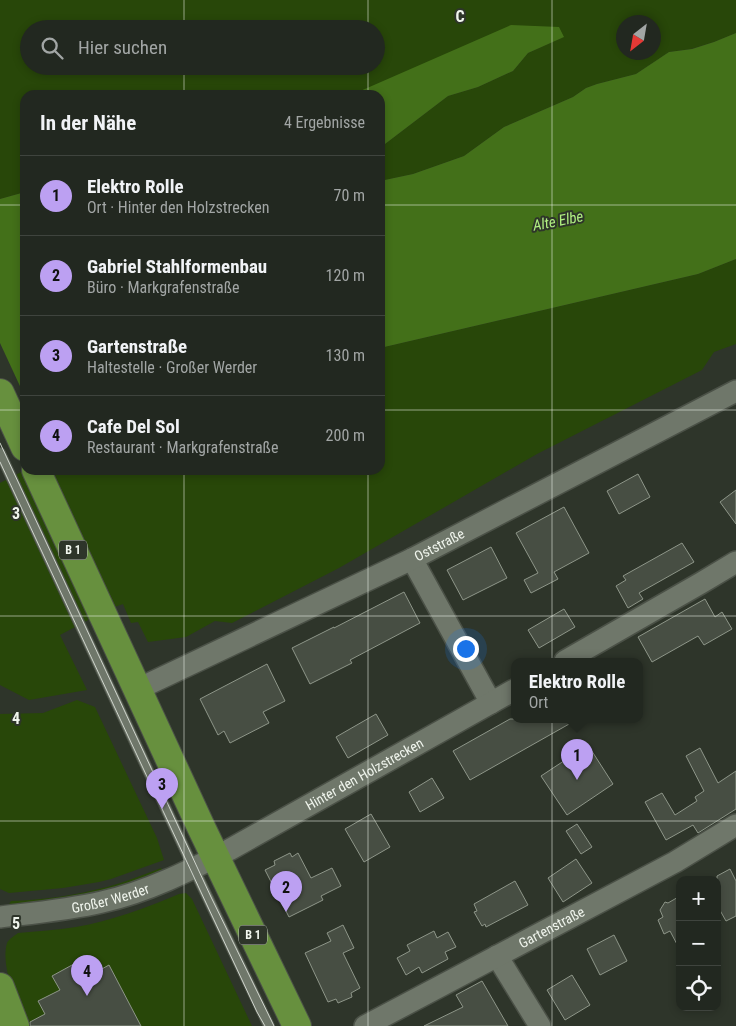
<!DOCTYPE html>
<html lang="de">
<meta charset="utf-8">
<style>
:root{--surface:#222820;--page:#2a3029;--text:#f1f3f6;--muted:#a2a6a5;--line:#3f443e;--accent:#bca0f2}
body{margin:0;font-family:"Roboto Condensed",sans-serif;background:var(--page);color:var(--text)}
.controls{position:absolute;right:15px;bottom:15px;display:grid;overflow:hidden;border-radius:10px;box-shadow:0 2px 8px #0003}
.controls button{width:45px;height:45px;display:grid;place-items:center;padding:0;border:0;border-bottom:1px solid var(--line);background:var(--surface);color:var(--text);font:25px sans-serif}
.compass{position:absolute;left:616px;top:15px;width:45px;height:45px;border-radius:50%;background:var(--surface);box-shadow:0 2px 8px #0003;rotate:211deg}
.you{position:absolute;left:465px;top:648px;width:18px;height:18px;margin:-12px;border:4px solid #fff;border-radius:50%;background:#1a73e8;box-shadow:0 0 0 8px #1a73e833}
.badge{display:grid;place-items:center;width:32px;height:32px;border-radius:50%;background:var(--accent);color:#111;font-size:16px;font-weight:700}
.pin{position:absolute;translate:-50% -41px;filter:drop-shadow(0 1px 2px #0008)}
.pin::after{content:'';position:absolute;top:26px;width:18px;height:15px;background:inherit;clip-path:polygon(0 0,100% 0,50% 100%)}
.popup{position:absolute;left:511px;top:658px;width:132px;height:65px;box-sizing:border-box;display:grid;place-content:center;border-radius:10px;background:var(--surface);filter:drop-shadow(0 1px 4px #0005);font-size:16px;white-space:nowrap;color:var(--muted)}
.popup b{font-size:19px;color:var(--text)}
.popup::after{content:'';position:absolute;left:50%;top:100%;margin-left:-10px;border:10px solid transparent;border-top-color:var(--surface)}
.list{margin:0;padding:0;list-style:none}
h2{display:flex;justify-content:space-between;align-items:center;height:65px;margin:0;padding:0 20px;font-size:21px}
h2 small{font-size:16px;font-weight:400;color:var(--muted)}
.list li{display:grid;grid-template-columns:32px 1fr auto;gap:15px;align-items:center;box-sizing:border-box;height:80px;padding:0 20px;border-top:1px solid var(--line)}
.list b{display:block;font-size:19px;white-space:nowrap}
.list p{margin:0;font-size:16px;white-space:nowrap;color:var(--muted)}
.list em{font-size:16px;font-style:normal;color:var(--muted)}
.icon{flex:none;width:28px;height:28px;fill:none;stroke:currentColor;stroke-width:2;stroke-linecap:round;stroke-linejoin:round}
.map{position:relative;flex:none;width:736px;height:1026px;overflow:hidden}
.search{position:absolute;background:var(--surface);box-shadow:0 2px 8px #0003;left:20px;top:20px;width:365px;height:55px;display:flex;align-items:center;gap:12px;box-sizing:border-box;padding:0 18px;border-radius:28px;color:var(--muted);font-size:19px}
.panel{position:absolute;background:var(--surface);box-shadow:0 2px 8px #0003;left:20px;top:90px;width:365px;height:385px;border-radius:15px}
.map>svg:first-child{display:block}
.green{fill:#284709;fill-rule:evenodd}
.water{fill:#437019}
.pier{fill:#2e352a}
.building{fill:#474e43;stroke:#8e9689}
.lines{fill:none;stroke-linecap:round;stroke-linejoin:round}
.service-casing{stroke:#4b5147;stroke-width:12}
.minor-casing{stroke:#4b5147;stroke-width:24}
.primary-casing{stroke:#4b5147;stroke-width:30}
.service{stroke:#6f776a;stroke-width:10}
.minor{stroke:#6f776a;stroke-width:21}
.primary{stroke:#67903e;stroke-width:28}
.tram{stroke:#cfd4cc;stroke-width:1}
.grid{fill:none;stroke:#f0f5ed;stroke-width:1;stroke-opacity:0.55}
.labels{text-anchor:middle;stroke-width:4;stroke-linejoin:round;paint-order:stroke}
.shield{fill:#2e352a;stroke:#b6bbb2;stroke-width:1}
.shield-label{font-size:12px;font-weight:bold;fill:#f0f5ed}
.street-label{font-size:14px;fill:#f0f5ed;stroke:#2e352a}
.water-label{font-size:15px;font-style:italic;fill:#b1f082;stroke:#2e352a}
.grid-label{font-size:16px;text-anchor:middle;font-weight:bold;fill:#f0f5ed;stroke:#2e352a;stroke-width:4;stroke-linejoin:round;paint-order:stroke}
</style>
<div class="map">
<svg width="736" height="1026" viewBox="0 0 736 1026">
<rect width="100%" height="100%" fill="#2e352a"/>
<path class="green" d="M0,0H736V33L714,42L691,49L669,52L636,74L597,84L586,88L573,97L504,127L464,156L413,174L380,181V145L385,144L448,96L478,87L513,71L528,53L563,37L349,95H25V192L0,199ZM624,22H654V52H624ZM29,29H376V66H29Z
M736,259V344L714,352L702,370L537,454L339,568L232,623L215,621L186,637L148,642L138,622L131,623L123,604L109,609L60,635L87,690L29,700L0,685V481L25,470H380V348L698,274Z
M77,700L95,707L157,838L164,860L111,879L99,882L63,888L9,893L0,889V714L43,713Z
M161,868L164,873L100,894L8,906L11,901C44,900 76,895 107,887C125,882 143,875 161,868Z
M186,893L192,899L252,1026H27C18,1003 0,968 7,943C9,939 14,936 18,933C37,931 57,930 76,927C111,921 146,908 179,894Z"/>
<path class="water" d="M511,25L559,27L564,37L528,53L513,71L478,87L448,96L385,144L380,145V95H349L358,92Z
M736,33V259L698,274L380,348V181L413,174L464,156L504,127L573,97L586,88L597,84L636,74L669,52L692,49L714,42Z
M25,192V467L0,481V199Z"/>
<path class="pier" d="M0,343L25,397V470L0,483Z"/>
<path class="building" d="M638,474L650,497L619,514L607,491Z
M736,490V524L720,502Z
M564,507L589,553L554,572L558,579L531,593L524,580L538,573L516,533Z
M682,543L694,562L639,593L643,599L628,608L616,586L626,580L623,576Z
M491,547L507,578L463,600L447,570Z
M404,592L420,623L350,660L352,663L310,684L292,648L334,627V628Z
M705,599L715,617L722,612L732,629L704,645L698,636L652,662L638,637Z
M564,609L575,627L539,648L528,630Z
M267,664L285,701L263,712L269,723L230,743L224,731L218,735L200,699Z
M376,714L388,735L348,758L336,737Z
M510,719H578L470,780L453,751Z
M588,745L613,784L567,815L541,776Z
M700,748L718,783L736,771V809L698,833L693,825L666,840L645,802L662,793L675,815L697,801L695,797L704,791L686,756Z
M432,778L444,798L420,812L409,792Z
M371,814L390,847L364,862L345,829Z
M577,824L592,847L581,854L566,831Z
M290,853L292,857L298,853L311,878L332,868L341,886L321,896L323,900L289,917L265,870L275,865L274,861Z
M576,859L592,883L563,902L548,878Z
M730,869L736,881V916L726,921L717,905V876Z
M515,881L528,905L486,927L485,924L482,926L474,912L477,911L474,904Z
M680,896V950L670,931L664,934L658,920L663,917L660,910L665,902L668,903Z
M343,925L354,948L343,953L360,988L351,993L352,997L338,1003L336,999L328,1002L305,953L331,941L327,933Z
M434,931L437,938L448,932L456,947L445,952L448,959L422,973L419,967L406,975L397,958L410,951L407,945Z
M614,935L627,961L600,975L587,949Z
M83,959L91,975L109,965L141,1026H30V1022L45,1014L38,1001L60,990L52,976Z
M572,975L590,1005L565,1020L547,990Z
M482,981L508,1026H424L463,1007L456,995Z"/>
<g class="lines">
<g class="service-casing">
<path id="service" d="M0,453L194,869L269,1026"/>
</g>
<g class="minor-casing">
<g id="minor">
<path d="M412,559L491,703"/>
<path d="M565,661L701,583L736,562"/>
<path id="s1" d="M138,689L412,559L736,391"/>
<path id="s2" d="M0,917C34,913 68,910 102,902C147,892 189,871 229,850L514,690"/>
<path d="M497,956L540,1026"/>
<path id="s3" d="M365,1026L675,862L736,825"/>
</g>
</g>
<g class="primary-casing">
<path id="primary" d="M0,393L25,447
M36,470L201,827L297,1026
M0,987L15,1026"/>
</g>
<use href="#service" class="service"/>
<use href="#minor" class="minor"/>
<use href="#primary" class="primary"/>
<path class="tram" d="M0,443L211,897L274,1026
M0,462L257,1012L265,1026"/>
</g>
<path class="grid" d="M184,0V29M368,0V29M552,0V1026M184,66V95M368,66V95M0,205H25M380,205H736M0,410H25M380,410H736M184,470V1026M368,470V1026M0,616H736M0,821H736"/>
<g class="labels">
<g class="shield">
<rect x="59" y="540.5" width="28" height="19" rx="4"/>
<rect x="239" y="925.5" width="28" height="19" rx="4"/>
</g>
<g class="shield-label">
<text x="73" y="554">B 1</text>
<text x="253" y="939">B 1</text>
</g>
<g class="street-label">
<text dy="5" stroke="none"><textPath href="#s1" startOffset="334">Oststraße</textPath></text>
<text dy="5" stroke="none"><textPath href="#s2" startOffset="396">Hinter den Holzstrecken</textPath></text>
<text dy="5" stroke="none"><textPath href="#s2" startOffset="112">Großer Werder</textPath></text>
<text dy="5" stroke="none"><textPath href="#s3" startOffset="211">Gartenstraße</textPath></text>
</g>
<g class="water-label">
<text transform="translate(558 221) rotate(-11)" y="5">Alte Elbe</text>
</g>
</g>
<g class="grid-label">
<text x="460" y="22">C</text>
<text x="16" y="519">3</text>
<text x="16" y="724">4</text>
<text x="16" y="929">5</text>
</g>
</svg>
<div class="controls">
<button>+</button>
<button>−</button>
<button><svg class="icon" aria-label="locate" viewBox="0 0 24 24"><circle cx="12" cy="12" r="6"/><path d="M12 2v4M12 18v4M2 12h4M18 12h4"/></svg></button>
</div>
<svg class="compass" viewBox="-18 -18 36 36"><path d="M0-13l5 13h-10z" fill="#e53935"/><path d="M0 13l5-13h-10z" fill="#a2a6a5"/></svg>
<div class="you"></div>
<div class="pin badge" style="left:577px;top:780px">1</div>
<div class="popup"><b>Elektro Rolle</b>Ort</div>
<div class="pin badge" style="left:286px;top:912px">2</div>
<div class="pin badge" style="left:162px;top:809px">3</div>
<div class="pin badge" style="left:87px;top:996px">4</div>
<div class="search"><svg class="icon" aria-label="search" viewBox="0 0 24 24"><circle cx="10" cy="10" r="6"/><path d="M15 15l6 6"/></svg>Hier suchen</div>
<section class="panel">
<h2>In der Nähe<small>4 Ergebnisse</small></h2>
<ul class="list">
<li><span class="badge">1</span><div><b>Elektro Rolle</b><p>Ort · Hinter den Holzstrecken</p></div><em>70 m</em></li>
<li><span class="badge">2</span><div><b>Gabriel Stahlformenbau</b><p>Büro · Markgrafenstraße</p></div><em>120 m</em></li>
<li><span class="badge">3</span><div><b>Gartenstraße</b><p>Haltestelle · Großer Werder</p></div><em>130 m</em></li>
<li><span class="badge">4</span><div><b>Cafe Del Sol</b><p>Restaurant · Markgrafenstraße</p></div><em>200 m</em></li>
</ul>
</section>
</div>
